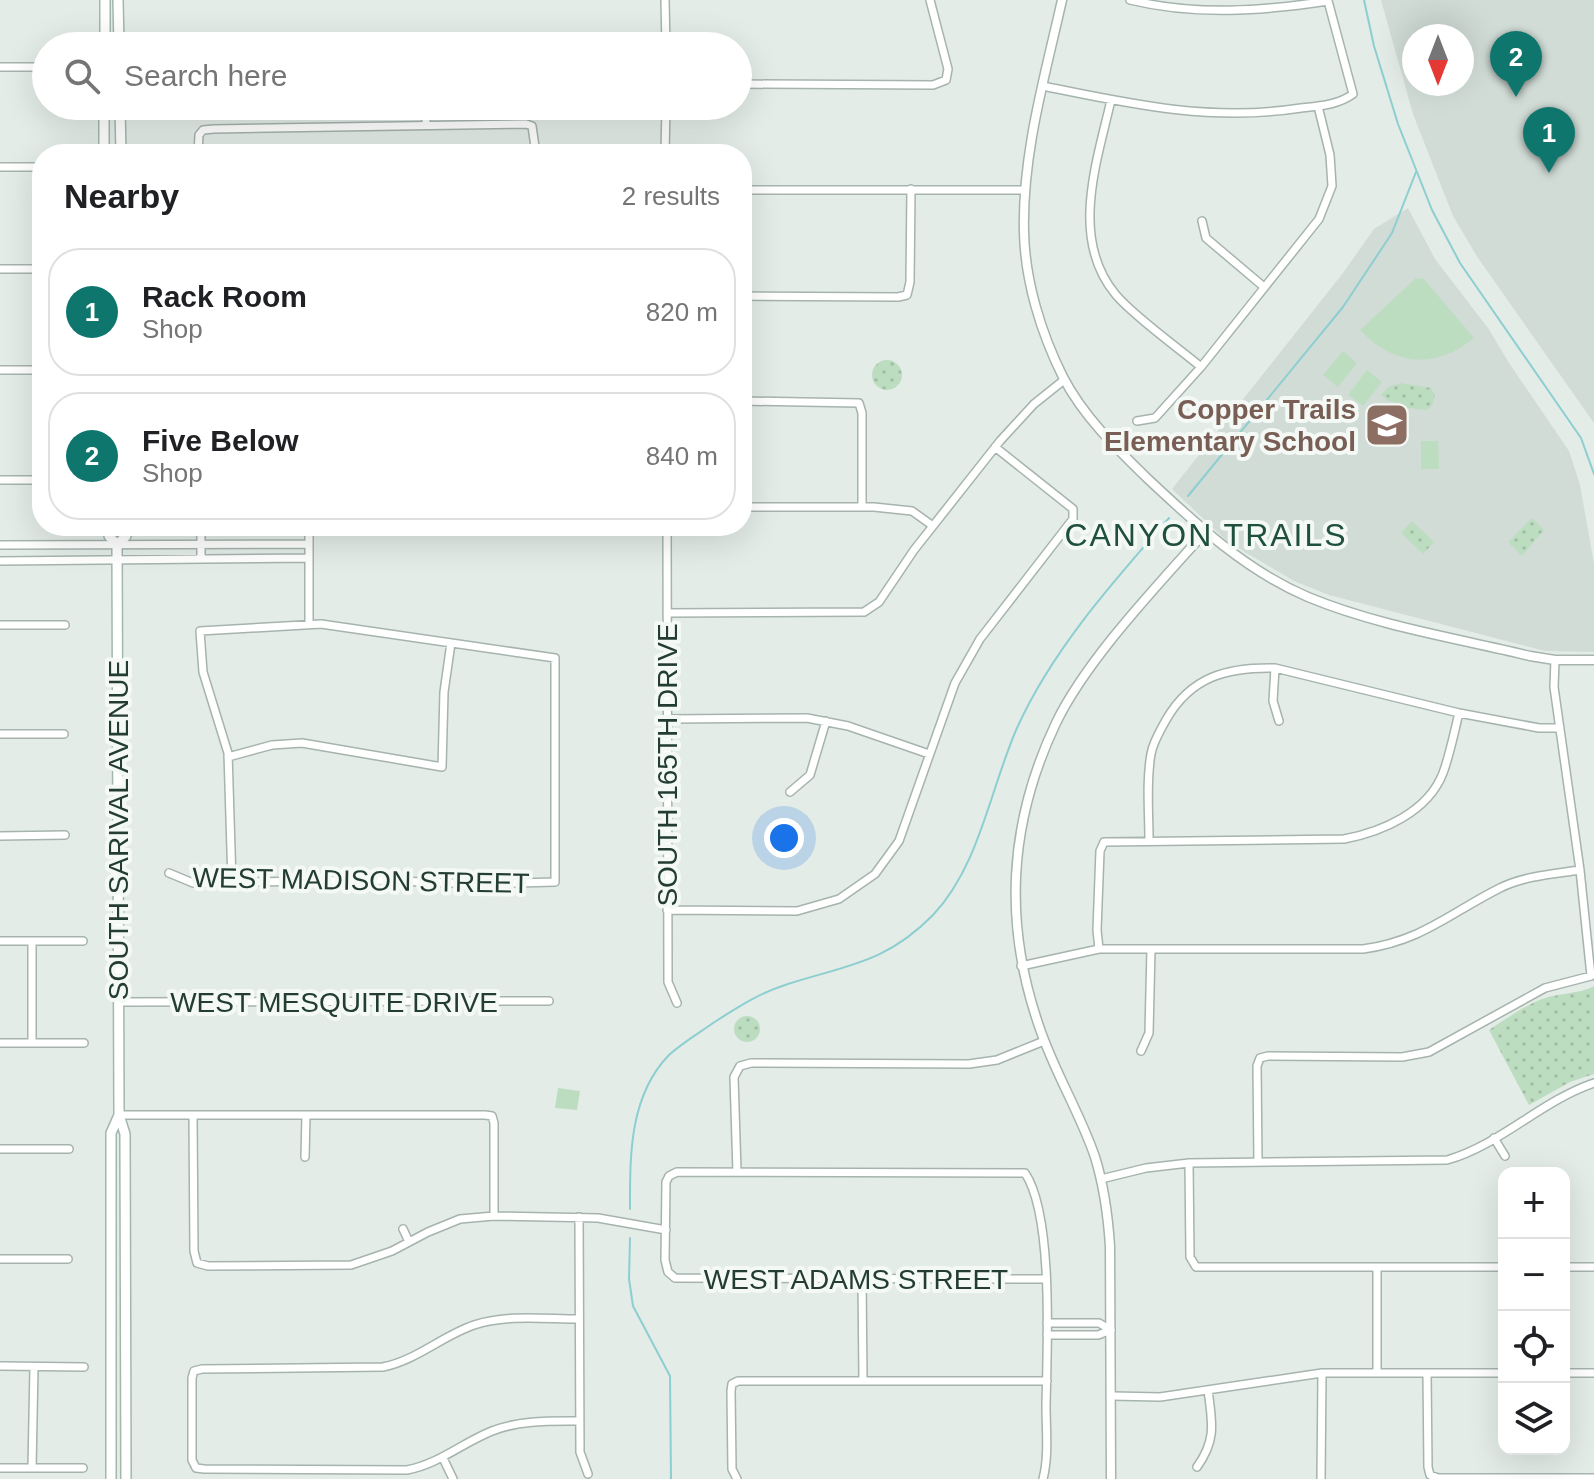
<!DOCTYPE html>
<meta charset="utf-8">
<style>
:root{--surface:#fff;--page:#f2f2f2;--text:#202124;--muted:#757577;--line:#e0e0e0;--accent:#0f766e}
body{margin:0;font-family:Helvetica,sans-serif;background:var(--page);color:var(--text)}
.controls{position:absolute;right:24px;bottom:24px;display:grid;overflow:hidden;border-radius:16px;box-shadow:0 8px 32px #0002}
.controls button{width:72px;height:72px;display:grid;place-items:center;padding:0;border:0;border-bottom:2px solid var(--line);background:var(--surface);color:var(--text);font:40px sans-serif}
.compass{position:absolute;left:1402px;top:24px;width:72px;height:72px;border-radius:50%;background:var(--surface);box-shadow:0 8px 32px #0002;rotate:180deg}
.you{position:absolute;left:784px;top:838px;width:28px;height:28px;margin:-20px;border:6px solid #fff;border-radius:50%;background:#1a73e8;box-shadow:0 0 0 12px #1a73e833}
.badge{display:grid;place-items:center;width:52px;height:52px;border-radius:50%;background:var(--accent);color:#fff;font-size:26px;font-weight:700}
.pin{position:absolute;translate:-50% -66px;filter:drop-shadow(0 2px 4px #0008)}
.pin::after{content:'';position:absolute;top:42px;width:28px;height:24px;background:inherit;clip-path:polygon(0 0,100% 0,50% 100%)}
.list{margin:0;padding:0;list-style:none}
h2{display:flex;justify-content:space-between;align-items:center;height:104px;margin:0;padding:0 32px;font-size:34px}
h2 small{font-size:26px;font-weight:400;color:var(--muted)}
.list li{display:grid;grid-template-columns:52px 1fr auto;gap:24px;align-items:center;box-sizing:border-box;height:128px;margin:0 16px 16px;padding:0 16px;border:2px solid var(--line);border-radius:32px}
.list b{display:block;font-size:30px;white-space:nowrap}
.list p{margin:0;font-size:26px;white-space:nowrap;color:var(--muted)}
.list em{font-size:26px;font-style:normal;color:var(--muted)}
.icon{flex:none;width:44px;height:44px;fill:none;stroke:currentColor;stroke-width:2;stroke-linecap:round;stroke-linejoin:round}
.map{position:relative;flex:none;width:1594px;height:1479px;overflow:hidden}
.search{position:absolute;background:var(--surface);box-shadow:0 8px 32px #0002;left:32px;top:32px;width:720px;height:88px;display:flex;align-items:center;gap:20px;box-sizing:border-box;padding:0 28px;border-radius:44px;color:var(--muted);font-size:30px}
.panel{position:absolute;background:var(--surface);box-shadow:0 8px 32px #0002;left:32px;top:144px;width:720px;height:392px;border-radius:32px}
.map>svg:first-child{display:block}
.built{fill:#d1dcd6;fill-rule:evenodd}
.grass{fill:#bdddc1}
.park{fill:url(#park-dots)}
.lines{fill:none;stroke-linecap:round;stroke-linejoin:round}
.stream{stroke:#8dced0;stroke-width:2}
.minor-casing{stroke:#a6b4ad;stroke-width:10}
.tertiary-casing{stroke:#a6b4ad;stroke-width:11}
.secondary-casing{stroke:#a2b8ad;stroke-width:12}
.minor{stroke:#fff;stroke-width:7}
.tertiary{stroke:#fff;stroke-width:8}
.secondary{stroke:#fff;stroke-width:9}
.labels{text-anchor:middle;stroke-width:8;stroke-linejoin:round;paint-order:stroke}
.education-label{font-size:28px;font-weight:bold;fill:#785e54;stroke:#f4f9f5;text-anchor:end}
.street-label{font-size:28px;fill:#233d33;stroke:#f4f9f5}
.quarter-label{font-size:32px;letter-spacing:2px;fill:#1f4f3d;stroke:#f4f9f5}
</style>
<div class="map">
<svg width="1594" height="1479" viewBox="0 0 1594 1479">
<defs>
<pattern id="park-dots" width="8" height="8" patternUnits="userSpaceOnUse" patternTransform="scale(2)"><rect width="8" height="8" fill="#bdddc1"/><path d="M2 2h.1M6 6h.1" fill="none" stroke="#a2bfa6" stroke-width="1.8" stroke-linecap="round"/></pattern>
</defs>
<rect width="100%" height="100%" fill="#e3ece7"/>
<path class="built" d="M1381,0H1594V423L1478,258L1453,216L1413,114ZM1414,36H1462V84H1414Z
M1408,208L1435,259L1488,328L1509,363L1569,451L1580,485L1594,564V652L1545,651L1329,595L1294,581L1228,542L1172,489L1343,273L1374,229Z"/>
<path class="grass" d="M1416,278L1424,279L1474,338C1435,370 1394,366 1360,330Z
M1343,351L1357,363L1338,387L1323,375Z
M1367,370L1382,382L1363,406L1348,395Z
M1421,441H1438L1439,469H1421Z
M558,1088L580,1091L577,1110L555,1108Z"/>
<path class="park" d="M872 375a15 15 0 1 1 30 0a15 15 0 1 1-30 0Z
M1401,383L1431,388L1435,396L1432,406L1426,410L1401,407V403L1388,401L1381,395L1388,387Z
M1532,518L1544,530L1522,556L1508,542Z
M1412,521L1434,542L1423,554L1401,533Z
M1594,986V1074L1570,1082L1529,1105L1489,1030C1506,1019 1525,1005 1545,998C1558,994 1586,992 1594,986Z
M734 1029a13 13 0 1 1 26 0a13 13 0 1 1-26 0Z"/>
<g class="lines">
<path class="stream" d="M1364,0L1374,46L1398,124L1432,210L1460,263L1581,438L1594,474
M1188,496L1343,307L1392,233L1416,172
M630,1209C630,1156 629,1096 669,1055C682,1043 699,1033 713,1023C738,1007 759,993 788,984C847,965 886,963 933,915C980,865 990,789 1017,728C1052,650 1113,582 1169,518
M630,1238L629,1279L633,1306L670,1376L671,1479"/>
<g class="minor-casing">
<path id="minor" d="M665,0L666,46
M0,67H46
M738,84L933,85L946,80L948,69L930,0
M1043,86C1131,104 1210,122 1301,108C1320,106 1338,105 1353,94L1328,1C1262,11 1196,16 1130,0
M1111,100C1097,162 1069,239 1116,295C1136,318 1176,346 1201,367
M426,106V125
M198,154L199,135L203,130L214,129L526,124L532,126L536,154
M665,154L666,106
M0,167H42
M742,190H1025
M1202,221L1206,238L1264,287
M0,269H42
M742,296L898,297L907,295L910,282L911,189
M0,370H42
M742,401L859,403L862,413V507
M1137,421L1155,418L1201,367L1319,219L1332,186L1330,155L1318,106
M0,480H42
M742,507H874L912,511L933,526
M201,526V559
M667,526L668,982L677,1003
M0,545L309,544
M0,561L309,558
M667,613L864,612L879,602L914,550L1000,441L1034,404L1064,380
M309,624V526
M0,625H65
M1275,668L1273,701L1279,721
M668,719L807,718L848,726L929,754
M0,734H64
M228,757L272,745L302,743L442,767L444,692L451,643
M790,792L810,775L826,721
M0,836L65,835
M1149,840C1149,812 1146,782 1151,754C1153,742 1160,731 1166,720C1191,676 1228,667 1275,668L1459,713L1539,728H1560
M169,873L193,883L369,880L480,884L555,882V658L321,624L200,631L203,672L228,753L232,882
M667,910L797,911L839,899L875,874L899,841L955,683L980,639L1073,519V509L995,447
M0,941H83
M32,941V1043
M1099,949L1097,930L1100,851L1104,842L1344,839C1382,832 1428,812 1443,773C1450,754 1454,733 1459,713
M1021,966L1099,949H1363C1422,941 1450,913 1500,888C1524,876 1553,874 1580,870
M118,1002L549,1001
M0,1043H84
M1141,1051L1149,1033L1151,949
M119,1115H485L492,1116L494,1123V1216
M193,1115L194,1251L197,1263L208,1266L351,1265L392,1251L428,1232L460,1219L494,1216L598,1218L666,1230
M1494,1138L1505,1156
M0,1149H69
M305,1157L306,1115
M1258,1162L1257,1066L1260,1058L1268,1056L1402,1057L1429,1052L1545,988L1591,976L1580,870L1554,687L1555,660
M1189,1163L1190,1257L1196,1267H1504
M737,1172L734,1077L740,1066L751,1063L969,1064L997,1060L1044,1041
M1101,1179L1146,1168L1189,1163L1447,1160C1500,1145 1541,1101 1594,1083
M579,1217L580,1452L588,1474
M403,1229L409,1242
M0,1259H68
M1564,1267H1594
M1377,1268V1373
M862,1279L863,1380
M1047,1323H1099L1111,1330
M1047,1335H1098L1111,1330
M0,1366L84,1367
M1427,1373L1428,1467L1430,1475L1438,1478H1594
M1564,1373H1594
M1112,1396L1160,1397L1322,1373H1504
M579,1421C549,1421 520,1420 492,1431C462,1443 439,1464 407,1470L204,1469L196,1468L192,1460V1378L194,1371L202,1369L383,1367C417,1360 442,1336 474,1325C506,1314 545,1319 579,1319
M443,1458L453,1479
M1197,1467C1217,1439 1212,1422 1208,1390
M0,1468H83
M32,1468L34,1367
M737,1479L732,1469L731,1391L732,1384L738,1381H1047
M1043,1479C1049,1456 1046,1429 1046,1405C1047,1351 1054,1216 1025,1173L677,1172L669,1176L666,1182L665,1260L668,1272L675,1278L1046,1279
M1321,1479L1322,1373"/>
</g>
<g class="tertiary-casing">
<path id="tertiary" d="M1062,0C1045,76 1022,154 1024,232C1025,281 1041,333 1063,377C1083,416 1117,449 1148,479C1197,525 1245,570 1308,597C1378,626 1456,638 1530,656L1555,660H1594
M1111,1479L1110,1246C1108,1216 1104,1186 1095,1157C1080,1113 1055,1073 1040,1029C1003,924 1008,824 1056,723C1087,659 1157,586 1205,532"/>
</g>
<g class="secondary-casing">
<path id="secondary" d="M118,0L119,46
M105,46V0
M104,106V154
M120,106L121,154
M109,526V536L117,545
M126,526V536L117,545L119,1115L125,1134L126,1479
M111,1479V1133L119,1115"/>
</g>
<use href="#minor" class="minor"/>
<use href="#tertiary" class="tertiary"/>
<use href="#secondary" class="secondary"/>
</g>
<defs>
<g id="school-square" transform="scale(2.3)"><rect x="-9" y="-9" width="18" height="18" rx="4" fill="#8d6e63" stroke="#f4f9f5"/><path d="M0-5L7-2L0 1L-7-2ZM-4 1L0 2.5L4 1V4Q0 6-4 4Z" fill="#fff"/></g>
</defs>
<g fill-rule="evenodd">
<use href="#school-square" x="1387" y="425"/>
</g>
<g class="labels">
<g class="education-label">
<text x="1356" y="419">Copper Trails<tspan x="1356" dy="32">Elementary School</tspan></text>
</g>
<g class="street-label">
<text transform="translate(667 765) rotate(-90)" y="10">SOUTH 165TH DRIVE</text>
<text transform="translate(118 830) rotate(-90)" y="10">SOUTH SARIVAL AVENUE</text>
<text transform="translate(361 880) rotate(1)" y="10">WEST MADISON STREET</text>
<text x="334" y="1012">WEST MESQUITE DRIVE</text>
<text x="856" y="1289">WEST ADAMS STREET</text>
</g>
<g class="quarter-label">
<text x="1206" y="546">CANYON TRAILS</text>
</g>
</g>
</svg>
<div class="controls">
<button>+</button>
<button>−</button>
<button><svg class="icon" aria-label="locate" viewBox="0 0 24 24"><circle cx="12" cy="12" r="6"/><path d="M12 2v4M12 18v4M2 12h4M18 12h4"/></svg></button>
<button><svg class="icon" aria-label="layers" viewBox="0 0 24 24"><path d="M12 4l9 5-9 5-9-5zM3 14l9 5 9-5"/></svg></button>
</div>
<svg class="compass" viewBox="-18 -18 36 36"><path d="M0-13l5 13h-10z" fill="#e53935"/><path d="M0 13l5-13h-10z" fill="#757577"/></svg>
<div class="you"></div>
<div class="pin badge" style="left:1549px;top:173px">1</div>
<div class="pin badge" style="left:1516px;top:97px">2</div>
<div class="search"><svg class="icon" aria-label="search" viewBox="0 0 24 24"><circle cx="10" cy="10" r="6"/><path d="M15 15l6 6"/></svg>Search here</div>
<section class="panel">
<h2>Nearby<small>2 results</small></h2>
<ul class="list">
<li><span class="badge">1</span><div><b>Rack Room</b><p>Shop</p></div><em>820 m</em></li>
<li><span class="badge">2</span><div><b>Five Below</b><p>Shop</p></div><em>840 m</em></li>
</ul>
</section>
</div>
